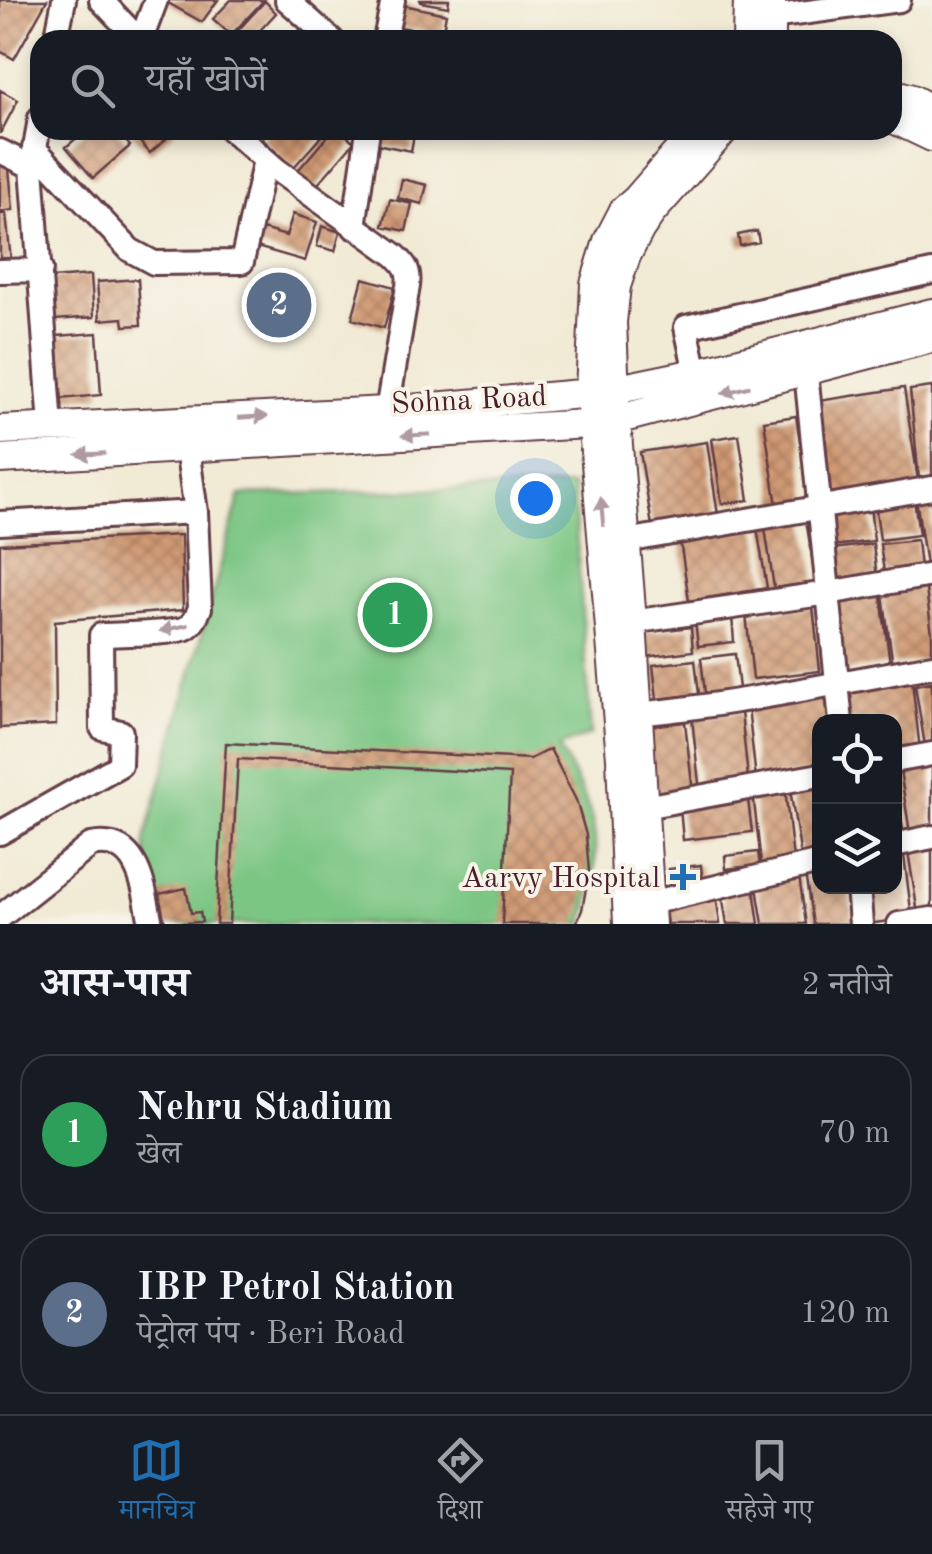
<!DOCTYPE html>
<html lang="hi">
<meta charset="utf-8">
<style>
:root{--surface:#171b24;--page:#242831;--text:#f1f3f6;--muted:#9ea1a6;--line:#363941;--accent:#1f6fb2}
body{margin:0;font-family:"Old Standard TT","Noto Serif Devanagari",serif;background:var(--page);color:var(--text)}
.controls{position:absolute;right:30px;bottom:30px;display:grid;overflow:hidden;border-radius:20px;box-shadow:0 5px 15px #0003}
.controls button{width:90px;height:90px;display:grid;place-items:center;padding:0;border:0;border-bottom:2px solid var(--line);background:var(--surface);color:var(--text);font:50px sans-serif}
.you{position:absolute;left:535px;top:498px;width:35px;height:35px;margin:-25px;border:8px solid #fff;border-radius:50%;background:#1a73e8;box-shadow:0 0 0 15px #1a73e833}
.badge{display:grid;place-items:center;width:65px;height:65px;border-radius:50%;background:var(--accent);color:#fff;font-size:32px;font-weight:700}
.pin{position:absolute;translate:-50% -50%;border:5px solid #fff;box-shadow:0 2px 10px #0006}
.list{margin:0;padding:0;list-style:none}
h2{display:flex;justify-content:space-between;align-items:center;height:130px;margin:0;padding:0 40px;font-size:42px}
h2 small{font-size:32px;font-weight:400;color:var(--muted)}
.list li{display:grid;grid-template-columns:65px 1fr auto;gap:30px;align-items:center;box-sizing:border-box;height:160px;margin:0 20px 20px;padding:0 20px;border:2px solid var(--line);border-radius:30px}
.list b{display:block;font-size:38px;white-space:nowrap}
.list p{margin:0;font-size:32px;white-space:nowrap;color:var(--muted)}
.list em{font-size:32px;font-style:normal;color:var(--muted)}
.icon{flex:none;width:55px;height:55px;fill:none;stroke:currentColor;stroke-width:2;stroke-linecap:round;stroke-linejoin:round}
.map{position:relative;flex:none;width:932px;height:924px;overflow:hidden}
.search{position:absolute;background:var(--surface);box-shadow:0 5px 15px #0003;left:30px;right:30px;top:30px;height:110px;display:flex;align-items:center;gap:25px;box-sizing:border-box;padding:0 35px;border-radius:30px;color:var(--muted);font-size:38px}
.sheet{height:490px;background:var(--surface)}
nav{display:flex;justify-content:space-around;align-items:center;box-sizing:border-box;height:140px;border-top:2px solid var(--line);background:var(--surface);font-size:28px;color:var(--muted)}
nav a{display:grid;justify-items:center;gap:5px}
nav .on{color:var(--accent)}
.map>svg:first-child{display:block}
.garden{fill:#7cc684;stroke:#637258;stroke-width:2.5}
.building{fill:url(#building-cross-hatch)}
.lines{fill:none;stroke-linecap:round;stroke-linejoin:round}
.minor-casing{stroke:#633d44;stroke-width:28}
.major-casing{stroke:#633d44;stroke-width:32}
.minor{stroke:#fff;stroke-width:22}
.major{stroke:#fff;stroke-width:28}
.oneway{fill:#ae9aa0}
.poi-dot{fill:#1f6fb2;stroke:#f7f3e8;stroke-width:4}
.labels{text-anchor:middle;stroke-width:8;stroke-linejoin:round;paint-order:stroke}
.street-label{font-size:30px;fill:#4a1f2b;stroke:#f7f3e8}
.poi-label{font-size:30px;fill:#4a1f2b;stroke:#f7f3e8;text-anchor:end}
</style>
<div class="map">
<svg width="932" height="924" viewBox="0 0 932 924">
<defs>
<pattern id="building-cross-hatch" width="8" height="8" patternUnits="userSpaceOnUse" patternTransform="scale(2.5)"><rect width="8" height="8" fill="#d09a74"/><path d="M0 0l8 8M0 8l8-8" fill="none" stroke="#ab7d5f"/></pattern>
</defs>
<rect width="100%" height="100%" fill="#f7f3e8"/>
<filter id="ink" filterUnits="userSpaceOnUse"><feTurbulence type="fractalNoise" baseFrequency=".01" numOctaves="2"/><feDisplacementMap in="SourceGraphic" scale="20" xChannelSelector="R" yChannelSelector="G"/><feConvolveMatrix kernelMatrix="1 2 1 2 8 2 1 2 1" color-interpolation-filters="sRGB"/></filter>
<filter id="wash" filterUnits="userSpaceOnUse"><feTurbulence type="fractalNoise" baseFrequency=".0048" numOctaves="4" result="noise"/><feDisplacementMap in="SourceGraphic" scale="40" xChannelSelector="R" yChannelSelector="G"/><feGaussianBlur stdDeviation="2.25" result="paint"/><feColorMatrix in="noise" values="0 0 0 0 0 0 0 0 0 0 0 0 0 0 0 0 0 1.4 0 .05"/><feComposite in="paint" operator="in"/></filter>
<g filter="url(#wash)">
<rect width="100%" height="100%" fill="#f1ead5"/>
<path class="garden" d="M573,486L591,734L559,747C569,768 583,790 590,813C601,847 593,890 583,924H151L145,840L240,495Z"/>
<g id="blocks">
<path class="building" d="M0,0H47L14,59L0,51Z
M163,0H218L202,22Z
M231,0H264L231,35L213,19Z
M420,0H449L448,7L420,2Z
M265,1L276,13L251,40H237L233,36Z
M394,3L446,14L442,35L390,25Z
M306,23L316,40H291Z
M389,27L444,38V40H386Z
M0,90L18,100L0,134Z
M86,130H117L130,146L93,178L66,147Z
M129,130H176L150,153Z
M270,130H327L293,168L262,139Z
M333,130H340L354,142L312,191L294,175Z
M373,130H415L411,151L371,143Z
M0,156L8,159L13,210L0,212Z
M402,179L427,185L422,204L398,198Z
M390,199L412,204L406,231L383,226Z
M0,214H6L11,261L0,262Z
M293,214L317,222L305,261L253,246L259,228L286,236Z
M322,226L340,232L335,251L317,246Z
M757,231L759,242L740,246L738,235Z
M91,275L94,317L55,320L52,278Z
M363,278L395,287L384,328L352,319Z
M138,279L141,325L124,326L123,318L100,320L97,282Z
M270,304L293,310L286,340L262,334Z
M97,333L101,395L61,399L57,336Z
M932,387V478L919,479L910,390Z
M904,388L919,487L827,502L812,402Z
M796,416L809,501L777,506L764,421Z
M739,435L749,500L722,504L712,439Z
M707,442L718,515L652,526L640,452Z
M932,495V564L926,565L916,498Z
M914,498L919,535L880,540L875,503Z
M870,506L874,541L832,546L829,511Z
M805,514L816,582L774,588L764,521Z
M757,528L767,588L689,601L680,540Z
M181,535L183,610L55,621L56,725L0,728V544Z
M917,540L920,568L884,572L880,544Z
M873,544L877,577L836,582L832,549Z
M925,582L932,634V659L893,665L882,588Z
M880,589L890,664L845,671L834,595Z
M813,606L820,671L753,679L746,614Z
M732,616L734,642L698,646L695,620Z
M691,627L693,651L644,657L641,633Z
M735,654L739,689L705,693L701,658Z
M695,660L699,694L657,699L653,665Z
M912,681L920,750L894,754V722H846L842,690Z
M932,682V745L925,746L915,685Z
M826,698L829,722H820V772L756,779L748,707Z
M741,712L749,787L700,793L692,718Z
M685,722L693,793L656,798L647,726Z
M226,743L530,759L550,749L576,800L586,835L589,872L582,910L576,924H502L510,774L238,759L229,924H216Z
M932,758V829L910,833L899,764Z
M820,785V854L801,857L790,789Z
M894,788H897L904,836L894,837Z
M785,789L793,859L761,863L753,793Z
M748,800L752,832L683,840L680,808Z
M932,841V911L918,914L907,845Z
M903,848L912,918L867,924L862,886H894V849Z
M758,852L760,865L726,869L725,856Z
M701,865L703,884L671,888L669,869Z
M820,871V886H848L854,924H813L805,873Z
M799,876L806,924H763L756,882Z
M753,883L759,924H727L721,888Z
M186,888L191,913L200,912L202,922L165,924L159,894Z
M716,894L720,924H667L664,902Z"/>
</g>
</g>
<g filter="url(#ink)">
<use href="#blocks" fill-opacity="0" stroke="#633d44" stroke-width="2.5"/>
<g class="lines">
<g class="minor-casing">
<path id="minor" d="M101,0L139,40
M287,0L332,40
M771,17L899,0
M56,40L64,0
M141,40L156,0
M385,40L393,0
M40,118L32,167L51,427
M231,130L277,170L395,255C406,265 410,271 408,286L387,411
M34,148L130,250L154,263L242,262L265,160
M0,151L32,167
M354,227L368,130
M0,271L41,270
M806,372L841,722
M696,373L686,327L932,272
M0,523L196,512
M626,541L932,488
M632,622L828,593L932,575
M637,714C736,705 834,683 932,666
M894,761L932,754
M644,807L820,775
M0,833L120,765L121,732L102,728L101,635C120,634 171,634 186,628C194,624 197,615 200,608L196,512L187,448
M894,845L932,837
M858,886L861,924
M650,903L820,862
M0,917L91,845C140,835 144,890 151,924
M899,924L932,919"/>
</g>
<g class="major-casing">
<path id="major" d="M747,40L748,0
M771,40V0
M892,93L912,99L932,110
M892,118L932,137
M0,430L387,411L604,392L696,373L932,313
M0,459L604,423L932,338
M628,924L621,758L590,392L595,284L608,241L624,210L636,200L697,130
M651,924L632,622L616,420L612,322L616,286L626,256L640,229L651,213L724,130"/>
</g>
<use href="#minor" class="minor"/>
<use href="#major" class="major"/>
</g>
<defs><path id="oneway-solid" d="M-6-.8H1V-3.2L6.5 0L1 3.2V.8H-6Z" transform="scale(2.5)"/></defs>
<g class="oneway">
<use href="#oneway-solid" transform="translate(736 390) rotate(166)"/>
<use href="#oneway-solid" transform="translate(253 417) rotate(-3)"/>
<use href="#oneway-solid" transform="translate(416 435) rotate(177)"/>
<use href="#oneway-solid" transform="translate(91 454) rotate(177)"/>
<use href="#oneway-solid" transform="translate(602 512) rotate(-95)"/>
<use href="#oneway-solid" transform="translate(174 628) rotate(168)"/>
</g>
</g>
<path class="poi-dot" d="M678 862h10v10h10v10h-10v10h-10v-10h-10v-10h10z"/>
<g class="labels">
<g class="street-label">
<text transform="translate(469 399) rotate(-3)" y="10">Sohna Road</text>
</g>
<g class="poi-label">
<text x="660" y="887">Aarvy Hospital</text>
</g>
</g>
</svg>
<div class="controls">
<button><svg class="icon" aria-label="locate" viewBox="0 0 24 24"><circle cx="12" cy="12" r="6"/><path d="M12 2v4M12 18v4M2 12h4M18 12h4"/></svg></button>
<button><svg class="icon" aria-label="layers" viewBox="0 0 24 24"><path d="M12 4l9 5-9 5-9-5zM3 14l9 5 9-5"/></svg></button>
</div>
<div class="you"></div>
<div class="pin badge" style="left:395px;top:615px;background:#2e9e5b">1</div>
<div class="pin badge" style="left:279px;top:305px;background:#5c6f8a">2</div>
<div class="search"><svg class="icon" aria-label="search" viewBox="0 0 24 24"><circle cx="10" cy="10" r="6"/><path d="M15 15l6 6"/></svg>यहाँ खोजें</div>
</div>
<section class="sheet">
<h2>आस-पास<small>2 नतीजे</small></h2>
<ul class="list">
<li><span class="badge" style="background:#2e9e5b">1</span><div><b>Nehru Stadium</b><p>खेल</p></div><em>70 m</em></li>
<li><span class="badge" style="background:#5c6f8a">2</span><div><b>IBP Petrol Station</b><p>पेट्रोल पंप · Beri Road</p></div><em>120 m</em></li>
</ul>
</section>
<nav>
<a class="on"><svg class="icon" aria-label="map" viewBox="0 0 24 24"><path d="M3 6l6-2 6 2 6-2v14l-6 2-6-2-6 2zM9 4v14M15 6v14"/></svg>मानचित्र</a>
<a><svg class="icon" aria-label="directions" viewBox="0 0 24 24"><path d="M12 3l9 9-9 9-9-9zM9 14v-3h6M13 9l2 2-2 2"/></svg>दिशा</a>
<a><svg class="icon" aria-label="saved" viewBox="0 0 24 24"><path d="M7 4h10v16l-5-4-5 4z"/></svg>सहेजे गए</a>
</nav>
